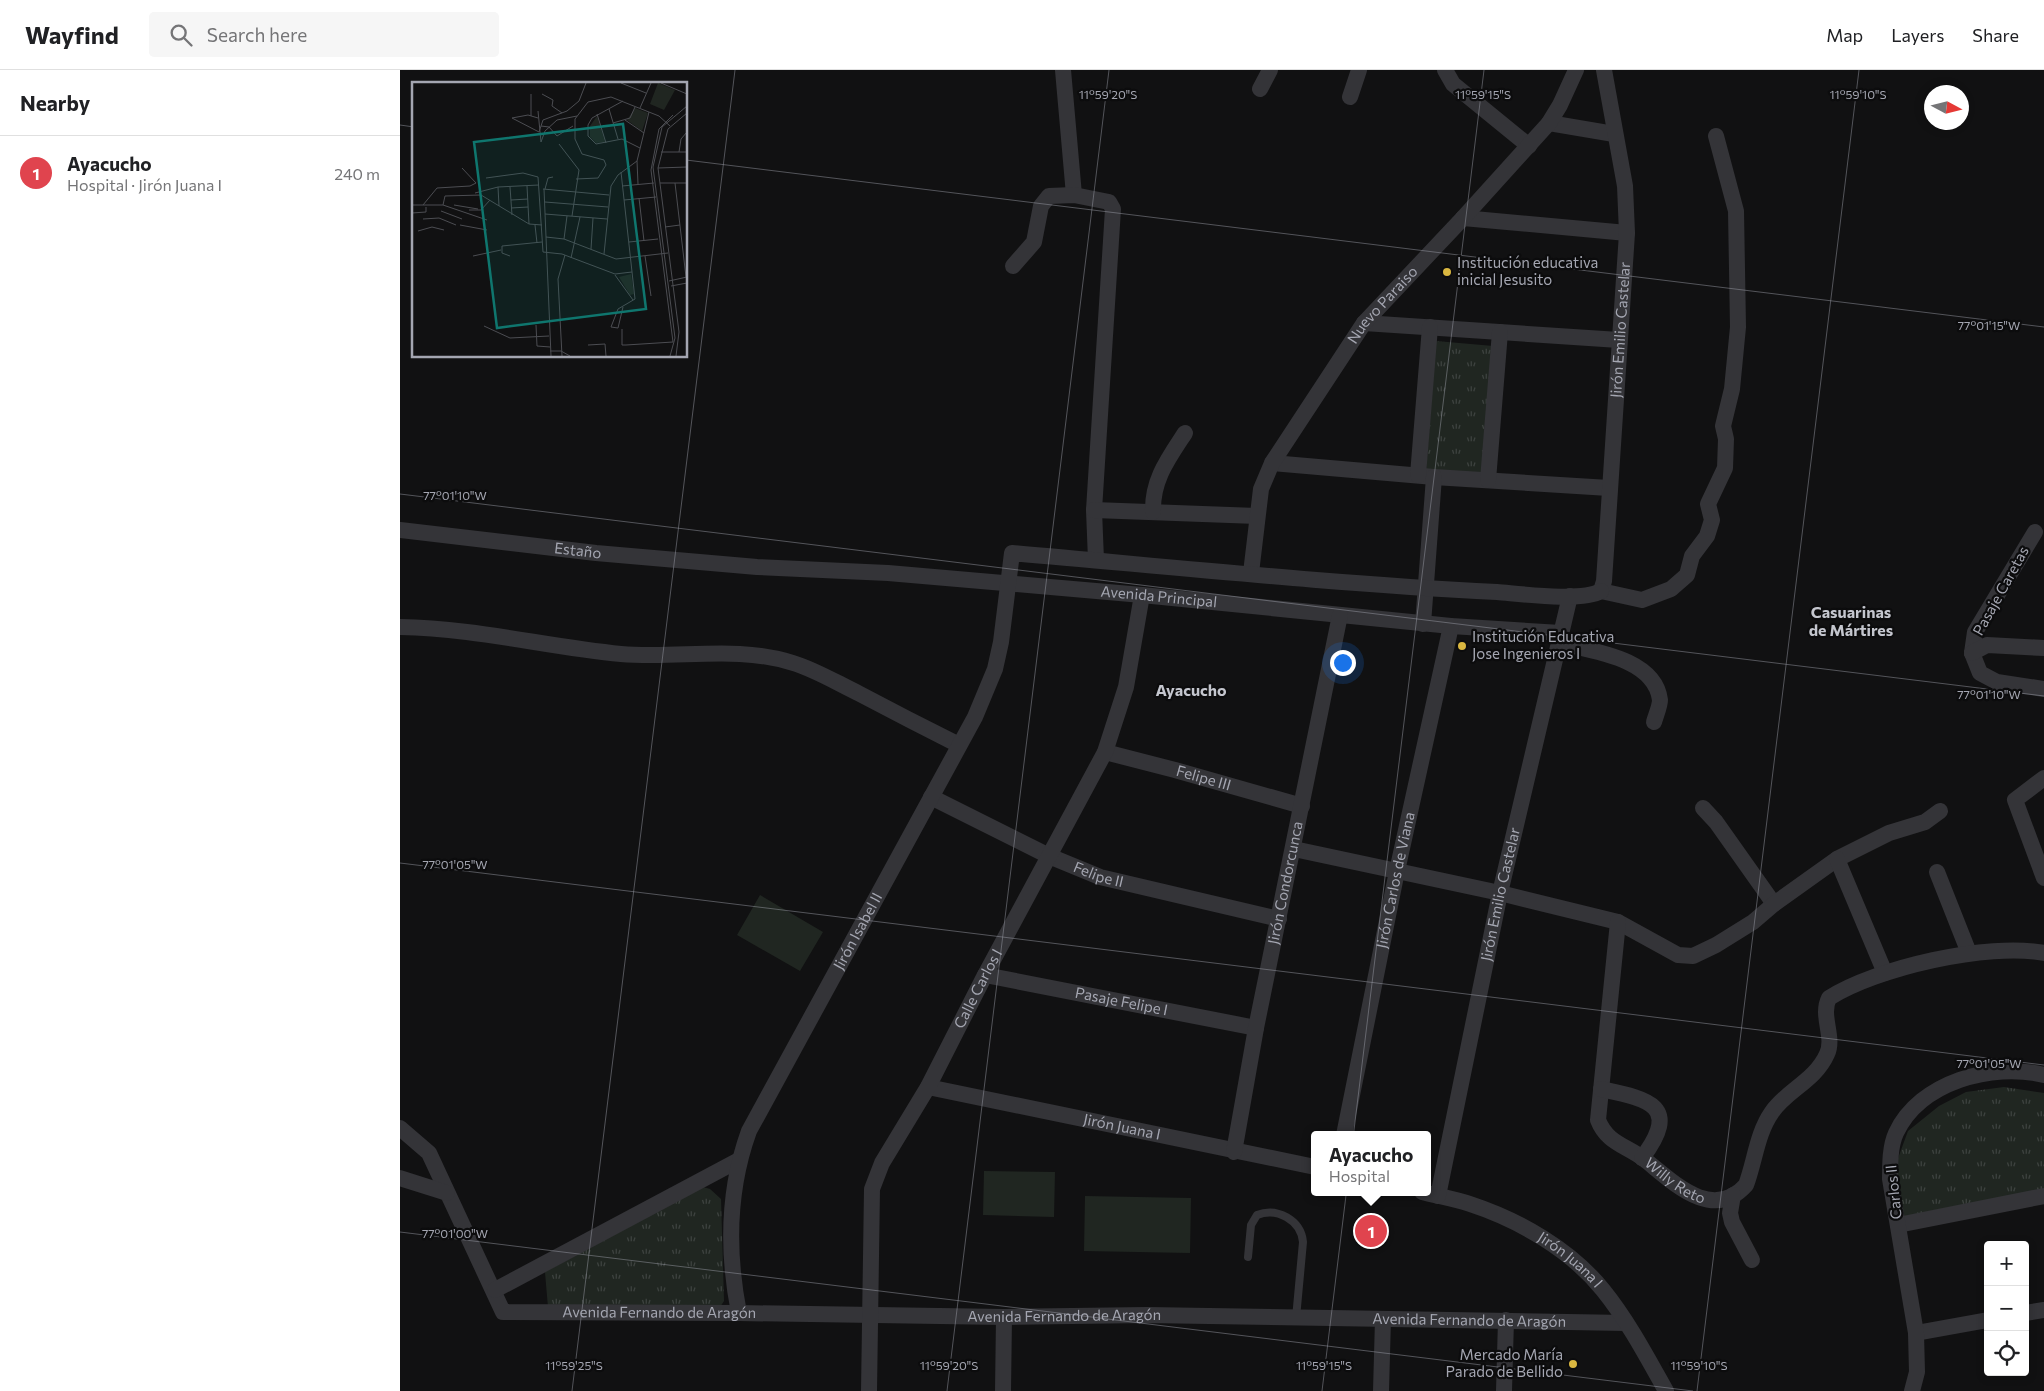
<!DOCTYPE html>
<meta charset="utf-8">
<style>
:root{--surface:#fff;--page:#f6f6f6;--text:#202124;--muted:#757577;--line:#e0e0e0;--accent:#b45309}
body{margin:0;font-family:Commissioner,sans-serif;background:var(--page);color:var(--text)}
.controls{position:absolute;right:15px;bottom:15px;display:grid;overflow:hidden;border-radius:5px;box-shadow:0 2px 8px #0003}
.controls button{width:45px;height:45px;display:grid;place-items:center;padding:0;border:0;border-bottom:1px solid var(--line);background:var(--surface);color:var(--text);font:25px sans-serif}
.compass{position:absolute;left:1524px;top:15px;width:45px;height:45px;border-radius:50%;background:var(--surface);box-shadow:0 2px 8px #0003;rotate:97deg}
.you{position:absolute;left:942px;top:592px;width:18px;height:18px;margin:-12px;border:4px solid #fff;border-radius:50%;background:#1a73e8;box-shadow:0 0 0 8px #1a73e833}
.badge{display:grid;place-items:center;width:32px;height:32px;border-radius:50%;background:var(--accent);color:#fff;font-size:16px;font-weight:700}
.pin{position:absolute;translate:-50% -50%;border:2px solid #fff;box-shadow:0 1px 5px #0006}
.popup{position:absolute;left:911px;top:1061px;width:120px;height:65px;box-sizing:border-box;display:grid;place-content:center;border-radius:5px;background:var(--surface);filter:drop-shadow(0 1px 4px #0005);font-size:16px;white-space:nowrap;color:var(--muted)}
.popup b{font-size:19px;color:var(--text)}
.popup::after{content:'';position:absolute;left:50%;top:100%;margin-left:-10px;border:10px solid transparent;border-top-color:var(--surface)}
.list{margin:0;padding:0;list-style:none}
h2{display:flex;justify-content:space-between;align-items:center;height:65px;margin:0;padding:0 20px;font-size:21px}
h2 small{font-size:16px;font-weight:400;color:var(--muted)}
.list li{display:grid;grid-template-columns:32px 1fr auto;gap:15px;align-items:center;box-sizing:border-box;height:75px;padding:0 20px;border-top:1px solid var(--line)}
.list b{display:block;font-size:19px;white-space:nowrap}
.list p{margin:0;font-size:16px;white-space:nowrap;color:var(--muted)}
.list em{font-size:16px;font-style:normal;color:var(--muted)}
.icon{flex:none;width:28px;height:28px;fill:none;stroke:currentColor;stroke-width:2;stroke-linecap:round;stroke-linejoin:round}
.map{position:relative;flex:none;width:1644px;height:1321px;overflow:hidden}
header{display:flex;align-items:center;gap:30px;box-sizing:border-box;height:70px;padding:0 25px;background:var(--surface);border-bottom:1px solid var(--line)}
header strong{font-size:24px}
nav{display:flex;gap:28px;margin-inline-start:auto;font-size:18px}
.search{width:350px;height:45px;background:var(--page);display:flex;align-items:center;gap:12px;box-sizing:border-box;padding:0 18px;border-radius:5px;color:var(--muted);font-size:19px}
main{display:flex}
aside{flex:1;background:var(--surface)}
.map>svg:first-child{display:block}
.grass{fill:#202621}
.park{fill:url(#park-tufts)}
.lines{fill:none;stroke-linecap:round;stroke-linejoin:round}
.lane{stroke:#343438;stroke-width:8}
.street{stroke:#343438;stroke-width:16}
.ticks{fill:none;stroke:#a4a6b1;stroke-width:1;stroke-opacity:0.45}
.poi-dot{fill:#dab740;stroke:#0c0c0d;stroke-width:2}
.labels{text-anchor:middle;stroke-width:4.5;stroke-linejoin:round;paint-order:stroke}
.poi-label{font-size:15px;fill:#a4a6b1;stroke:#0c0c0d;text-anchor:start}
.street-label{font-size:15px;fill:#a4a6b1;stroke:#0c0c0d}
.neighbourhood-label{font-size:16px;font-weight:bold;fill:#c4c6ce;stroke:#0c0c0d}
.inset-road{fill:none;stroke:#4c4d52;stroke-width:1}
.view{fill:#0f766e;fill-opacity:0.15;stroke:#0f766e;stroke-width:2.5}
.inset-edge{fill:none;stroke:#a4a6b1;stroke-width:2.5}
.ticks-label{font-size:12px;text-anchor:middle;fill:#a4a6b1;stroke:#0c0c0d;stroke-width:4.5;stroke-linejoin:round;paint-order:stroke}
</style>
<header>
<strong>Wayfind</strong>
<div class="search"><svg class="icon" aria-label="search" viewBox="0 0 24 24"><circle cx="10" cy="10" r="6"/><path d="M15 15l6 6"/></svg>Search here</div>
<nav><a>Map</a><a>Layers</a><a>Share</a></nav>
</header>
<main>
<aside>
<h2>Nearby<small></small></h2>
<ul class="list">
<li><span class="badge" style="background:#e0444e">1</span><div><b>Ayacucho</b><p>Hospital · Jirón Juana I</p></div><em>240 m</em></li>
</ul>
</aside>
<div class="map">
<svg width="1644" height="1321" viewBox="0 0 1644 1321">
<defs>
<pattern id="park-tufts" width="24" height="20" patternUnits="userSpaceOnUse" patternTransform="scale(1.25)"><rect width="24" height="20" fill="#202621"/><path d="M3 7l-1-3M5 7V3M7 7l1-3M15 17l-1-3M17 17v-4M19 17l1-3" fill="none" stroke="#3d423f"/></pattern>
</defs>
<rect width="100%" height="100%" fill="#111112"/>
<path class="grass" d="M360,825L423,862L400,901L337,865Z
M584,1101L655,1102L654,1147L583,1145Z
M685,1126L791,1128L790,1183L684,1181Z"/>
<path class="park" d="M1036,271L1093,276L1081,408L1026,401Z
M1604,1017L1644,1023V1121L1505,1147L1498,1139L1497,1091L1508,1061L1539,1036L1566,1022Z
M303,1117L310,1119L321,1129L324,1231L320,1237H148L145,1202Z"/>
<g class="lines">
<path class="lane" d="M848,1187L851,1155L857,1145C877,1137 901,1150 903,1172L896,1248"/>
<g class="street">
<path d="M663,0L674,125"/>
<path d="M1045,0L1053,14L1129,76"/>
<path d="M860,19L870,0"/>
<path d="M950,27L959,0"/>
<path d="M1149,53L1214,64"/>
<path d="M1063,148L1227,163"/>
<path d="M613,196L634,172L641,136L649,126L674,125L709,132L713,139L694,440L696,490"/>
<path d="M964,253L1219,270"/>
<path d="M872,393L1034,407L1209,418"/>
<path d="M1018,405L1030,257"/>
<path d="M1088,410L1100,262"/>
<path d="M694,440L857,446"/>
<path d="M753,442C752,410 768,389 785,363"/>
<path id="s1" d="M0,460L196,483L357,497L488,503L742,525L1051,556L1161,563"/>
<path id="s2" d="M851,503L861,419L872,393L964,253L1063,148L1149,53L1160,35L1176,0"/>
<path d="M1201,521L1242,530L1271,519L1287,505L1292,486L1307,466L1312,450L1308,434L1325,398L1326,369L1323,356L1332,319L1338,257L1336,141L1316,66"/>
<path id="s3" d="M1201,521L1204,511L1227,163L1225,116L1204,0"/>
<path d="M1023,554L1034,407"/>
<path d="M0,557C75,558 147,577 221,584C279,589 337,575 393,593C416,600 437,613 458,623C492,641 525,658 559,675"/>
<path d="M1159,573C1192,581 1255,588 1260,630C1260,636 1256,645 1254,652"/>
<path d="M1572,583L1575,562L1635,462"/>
<path d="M1572,583L1580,603L1597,612L1644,619"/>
<path d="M1572,583L1587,575L1644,578"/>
<path id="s4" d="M705,682L775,700L902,736"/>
<path d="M1644,708L1615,730L1644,808"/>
<path id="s5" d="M531,727L649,786L700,807L879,849"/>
<path d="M1303,738L1316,752L1374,834"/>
<path d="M894,779L1100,823L1218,852L1278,885L1293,886L1316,875L1353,852L1374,834L1437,789L1489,763L1525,752L1540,741"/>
<path d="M1437,789L1485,903"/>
<path d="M1537,802L1569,883"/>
<path id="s6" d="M1218,852L1198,1050C1207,1073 1225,1075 1244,1089C1272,1111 1312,1153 1346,1115C1355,1091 1357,1063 1372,1042C1387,1020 1415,1011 1427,984C1435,967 1420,946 1429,928C1476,898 1588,872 1644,883"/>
<path id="s7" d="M585,905L856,958"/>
<path id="s8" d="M528,1017L915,1097"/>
<path d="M1201,1019C1248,1029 1282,1035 1242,1088"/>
<path id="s9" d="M0,1058L29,1083L103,1242L339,1243L604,1247L747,1245L1226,1253"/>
<path id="s10" d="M944,1065L997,801L1051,556"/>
<path id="s11" d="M834,1082L856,958L940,545"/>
<path d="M0,1108L47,1123"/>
<path id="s12" d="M1022,1122C1038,1126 1055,1129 1070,1134C1119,1150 1171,1180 1203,1220C1228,1251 1247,1287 1266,1321"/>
<path d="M1333,1125L1330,1143L1332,1152L1352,1190"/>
<path id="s13" d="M1038,1126L1100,823L1170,526"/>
<path d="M1498,1155L1644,1126"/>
<path d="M95,1220L339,1090"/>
<path id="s14" d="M339,1243C327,1182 328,1119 349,1061L575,647L595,599L601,572L612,483C773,497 935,514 1097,522C1122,524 1182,532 1201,521"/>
<path d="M1625,1243L1644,1240"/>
<path d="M1516,1263L1588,1250"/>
<path id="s15" d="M469,1321L472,1119L482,1093L528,1017L585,905L705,682L726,617L742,525"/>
<path d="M603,1321L604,1247"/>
<path d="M981,1321L983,1249"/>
<path d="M1104,1321L1106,1250"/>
<path d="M1512,1321L1517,1302L1516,1263L1490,1109C1490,1094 1490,1076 1496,1063C1520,1012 1592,992 1644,1005"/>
</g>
</g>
<path class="ticks" d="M0,55L14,57M286,90L1644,257M0,424L1644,626M0,793L1644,995M0,1162L1293,1321M172,1321L335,0M547,1321L709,0M922,1321L1084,0M1297,1321L1459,0"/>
<g class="poi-dot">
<circle cx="1047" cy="202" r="5"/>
<circle cx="1062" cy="576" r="5"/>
<circle cx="1173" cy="1294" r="5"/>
</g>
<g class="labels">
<g class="poi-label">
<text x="1057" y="198">Institución educativa<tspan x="1057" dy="17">inicial Jesusito</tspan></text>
<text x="1072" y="572">Institución Educativa<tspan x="1072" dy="17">Jose Ingenieros I</tspan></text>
<text x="1163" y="1290" text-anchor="end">Mercado María<tspan x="1163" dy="17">Parado de Bellido</tspan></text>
</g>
<g class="street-label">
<text dy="5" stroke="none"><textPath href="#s2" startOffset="306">Nuevo Paraiso</textPath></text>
<text dy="5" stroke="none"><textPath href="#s3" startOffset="262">Jirón Emilio Castelar</textPath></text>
<text dy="5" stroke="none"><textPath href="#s1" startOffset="179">Estaño</textPath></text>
<text transform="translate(1601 521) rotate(-61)" y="5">Pasaje Caretas</text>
<text dy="5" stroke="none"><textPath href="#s1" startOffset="762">Avenida Principal</textPath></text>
<text dy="5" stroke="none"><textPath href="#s4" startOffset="102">Felipe III</textPath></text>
<text dy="5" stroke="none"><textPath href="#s5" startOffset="185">Felipe II</textPath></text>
<text dy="5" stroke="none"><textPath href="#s10" startOffset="260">Jirón Carlos de Viana</textPath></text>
<text dy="5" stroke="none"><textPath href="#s11" startOffset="274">Jirón Condorcunca</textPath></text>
<text dy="5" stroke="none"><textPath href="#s13" startOffset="308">Jirón Emilio Castelar</textPath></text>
<text dy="5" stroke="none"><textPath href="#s14" startOffset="412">Jirón Isabel II</textPath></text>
<text dy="5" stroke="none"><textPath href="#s15" startOffset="429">Calle Carlos I</textPath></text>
<text dy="5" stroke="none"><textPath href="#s7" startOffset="139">Pasaje Felipe I</textPath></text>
<text dy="5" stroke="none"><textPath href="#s8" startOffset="198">Jirón Juana I</textPath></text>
<text dy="5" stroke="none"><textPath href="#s6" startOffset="299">Willy Reto</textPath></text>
<text transform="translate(1494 1122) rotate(-96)" y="5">Carlos II</text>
<text dy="5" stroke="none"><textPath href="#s12" startOffset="165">Jirón Juana I</textPath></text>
<text dy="5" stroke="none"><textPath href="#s9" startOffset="370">Avenida Fernando de Aragón</textPath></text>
<text dy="5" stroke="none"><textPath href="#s9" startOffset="775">Avenida Fernando de Aragón</textPath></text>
<text dy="5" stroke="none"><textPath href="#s9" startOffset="1180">Avenida Fernando de Aragón</textPath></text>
</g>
<g class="neighbourhood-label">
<text x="1451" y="548">Casuarinas<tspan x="1451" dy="18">de Mártires</tspan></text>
<text x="791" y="626">Ayacucho</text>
</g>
</g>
<g transform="translate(12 12)">
<rect width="275" height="275" fill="#111112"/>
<path d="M246,1L263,8L252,28L238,22ZM223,26L236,31L230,49L215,38ZM185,34L193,60L184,61L178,55V44ZM219,192L222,212L218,213L207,195Z" fill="#202621"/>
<path class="inset-road" d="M209,1L234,11M249,1L275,12M119,12V34M130,12L141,18L140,24L150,31M211,19L180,36L176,43V54L184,62L210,57L228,66M228,26L239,1M197,27L206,57M126,29L129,60M185,32L194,61M100,36L127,50L131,38L155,29L167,19L174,1M100,36L116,33L126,36M213,38L232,51M201,41L218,36L223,25M129,44L137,45L145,54L161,44M129,60L133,49L145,38L165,34M147,62L167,88L160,134M249,70H275M267,70L269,57L275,50M246,86L275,85M209,90L223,217L206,227L199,245L206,246L211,225M74,96L111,91L126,95L131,170L150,172L203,192L220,190M164,97L186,96L194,83L192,78L170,72L163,57V37L176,20L199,15L247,34L258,44M248,101H275M263,101L274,195M226,102L225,79L237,30M115,104L117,142M210,104L242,101M86,105L87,124M98,105L100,133M131,107L197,113M132,107L139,274M133,107L136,96L141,95M63,111L86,105L127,103M227,116L232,159M99,118L116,117M212,118L244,115M133,120L196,125M0,123H31L75,138M11,123L25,106L58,104L64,101L50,86M31,123L33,114L69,113L117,142L130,143M42,123L66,127M99,126L116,125M57,128H69L78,118M29,129L50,137M0,131L14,130V125M133,132L195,137M11,137L27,136L44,143M48,143L75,148M123,143L125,161M253,145L268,143M6,149L20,145L32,148M134,155L152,157L204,177L256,171M152,157L155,134M217,160L246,157M179,167L181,136M192,172L199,104L206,93L225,79M61,174L89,168M98,174L90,171V164L130,160M233,174L239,214M159,176L168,135M203,193L221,218M257,199L275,195M259,204L275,201M124,243L125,264L138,265M72,244L98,256L137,254M210,247V263H214M261,260L239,88L247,47L261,33M176,263L193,262L194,274M214,263L261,260M138,269H149L158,274M150,274L146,197L153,173M258,274L263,256L241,85L250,45L275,24M264,274L267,250L246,86L256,47L275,31"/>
<path class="view" d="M211,42L234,227L85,246L62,60Z"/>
<rect width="275" height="275" class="inset-edge"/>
</g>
<g class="ticks-label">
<text x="708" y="29">11°59'20"S</text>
<text x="1083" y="29">11°59'15"S</text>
<text x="1458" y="29">11°59'10"S</text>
<text x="1589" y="260">77°01'15"W</text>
<text x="55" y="430">77°01'10"W</text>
<text x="1589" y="629">77°01'10"W</text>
<text x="55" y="799">77°01'05"W</text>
<text x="1589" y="998">77°01'05"W</text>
<text x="55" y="1168">77°01'00"W</text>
<text x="174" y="1300">11°59'25"S</text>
<text x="549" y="1300">11°59'20"S</text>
<text x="924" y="1300">11°59'15"S</text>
<text x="1299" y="1300">11°59'10"S</text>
</g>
</svg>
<div class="controls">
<button>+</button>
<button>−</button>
<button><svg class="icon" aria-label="locate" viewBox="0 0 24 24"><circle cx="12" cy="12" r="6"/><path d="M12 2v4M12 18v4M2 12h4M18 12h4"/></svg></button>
</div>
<svg class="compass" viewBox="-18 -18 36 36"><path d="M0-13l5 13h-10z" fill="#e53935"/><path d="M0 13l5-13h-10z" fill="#757577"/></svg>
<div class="you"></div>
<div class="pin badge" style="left:971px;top:1161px;background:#e0444e">1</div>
<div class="popup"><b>Ayacucho</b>Hospital</div>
</div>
</main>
